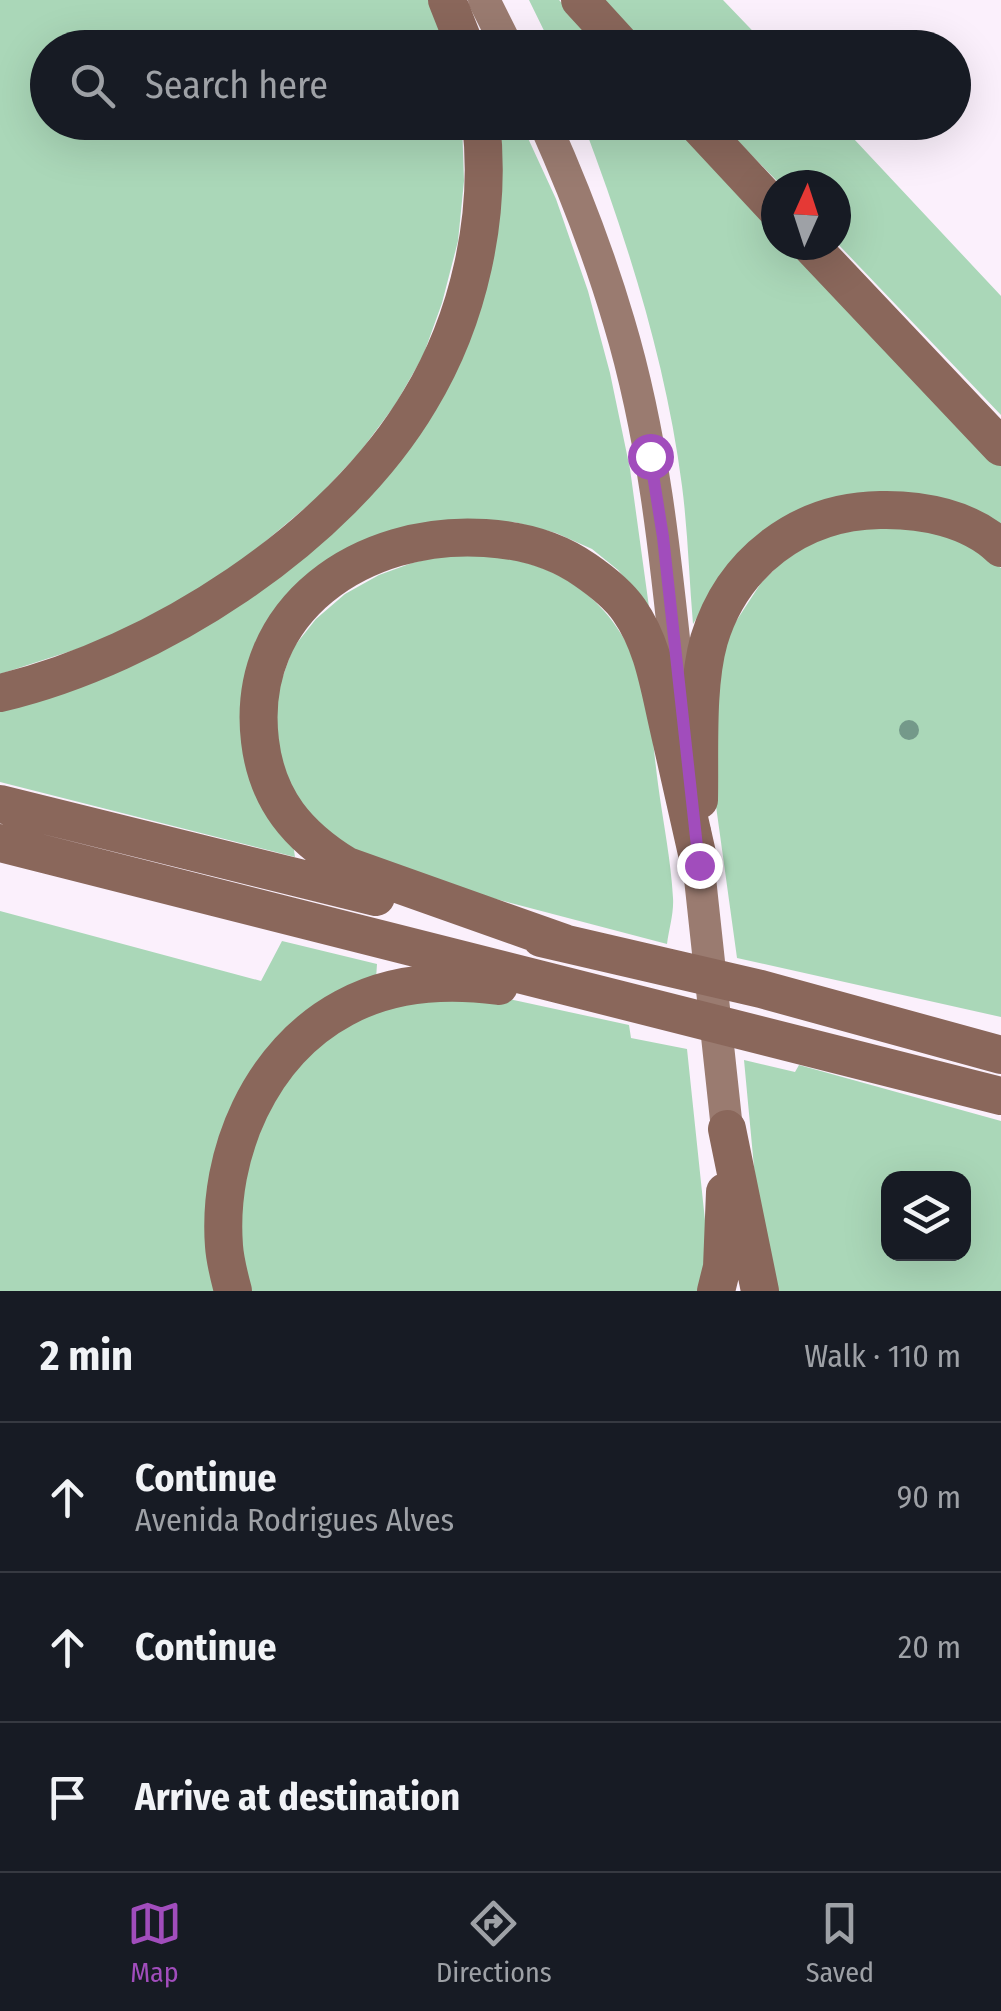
<!DOCTYPE html>
<meta charset="utf-8">
<style>
:root{--surface:#171b24;--page:#20242c;--text:#f1f3f6;--muted:#9ea1a6;--line:#363941;--accent:#a14dbc}
body{margin:0;font-family:"Fira Sans Condensed",sans-serif;background:var(--page);color:var(--text)}
.controls{position:absolute;right:30px;bottom:30px;display:grid;overflow:hidden;border-radius:20px;box-shadow:0 10px 40px #0002}
.controls button{width:90px;height:90px;display:grid;place-items:center;padding:0;border:0;border-bottom:2px solid var(--line);background:var(--surface);color:var(--text);font:50px sans-serif}
.compass{position:absolute;left:761px;top:170px;width:90px;height:90px;border-radius:50%;background:var(--surface);box-shadow:0 10px 40px #0002;rotate:3deg}
.stop{position:absolute;width:30px;height:30px;margin:-22px;border:8px solid #a14dbc;border-radius:50%;background:#fff}
.stop.end{background:#a14dbc;border-color:#fff;box-shadow:0 2px 10px #0008}
.list{margin:0;padding:0;list-style:none}
h2{display:flex;justify-content:space-between;align-items:center;height:130px;margin:0;padding:0 40px;font-size:42px}
h2 small{font-size:32px;font-weight:400;color:var(--muted)}
.list li{display:grid;grid-template-columns:65px 1fr auto;gap:30px;align-items:center;box-sizing:border-box;height:150px;padding:0 40px;border-top:2px solid var(--line)}
.list b{display:block;font-size:38px;white-space:nowrap}
.list p{margin:0;font-size:32px;white-space:nowrap;color:var(--muted)}
.list em{font-size:32px;font-style:normal;color:var(--muted)}
.icon{flex:none;width:55px;height:55px;fill:none;stroke:currentColor;stroke-width:2;stroke-linecap:round;stroke-linejoin:round}
.map{position:relative;flex:none;width:1001px;height:1291px;overflow:hidden}
.search{position:absolute;background:var(--surface);box-shadow:0 10px 40px #0002;left:30px;right:30px;top:30px;height:110px;display:flex;align-items:center;gap:25px;box-sizing:border-box;padding:0 35px;border-radius:55px;color:var(--muted);font-size:38px}
.sheet{height:580px;background:var(--surface)}
nav{display:flex;justify-content:space-around;align-items:center;box-sizing:border-box;height:140px;border-top:2px solid var(--line);background:var(--surface);font-size:28px;color:var(--muted)}
nav a{display:grid;justify-items:center;gap:5px}
nav .on{color:var(--accent)}
.map>svg:first-child{display:block}
.green{fill:#aad7b8;fill-rule:evenodd}
.lines{fill:none;stroke-linecap:round;stroke-linejoin:round}
.major{stroke:#9a7b70;stroke-width:32}
.highway{stroke:#8a675b;stroke-width:38}
.tree{fill:#74998a}
.route{stroke:#a14dbc;stroke-width:12}
</style>
<div class="map">
<svg width="1001" height="1291" viewBox="0 0 1001 1291">
<rect width="100%" height="100%" fill="#fbf0fc"/>
<path class="green" d="M0,0H430L446,47L48,48V122L462,123L464,181L458,241L442,303L423,356L395,405L360,452L318,497L247,557L176,604L108,639L0,674Z
M529,0H559L604,47H552Z
M602,0H723L768,47H648Z
M491,123H521L556,199L588,291L610,373L630,469L649,607L618,570L592,549L556,533L514,522L447,521L262,637L295,857L0,782V706L125,661L410,437Z
M583,123H675L776,229V245H791L1001,466V527L901,495L711,594L693,624C689,578 688,532 682,486C666,361 627,240 583,123Z
M720,123H839L1001,296V415L836,242V185H781Z
M887,524L948,535L977,550L1001,568V1017L737,958L716,806L713,707L729,632L761,583L781,563L803,548L828,536Z
M446,555C469,556 492,555 514,560C584,574 630,626 645,693C652,723 654,754 658,784C663,822 671,860 673,898C674,913 669,929 667,944L377,868L322,834L287,786L274,722L279,687L293,648L316,619L345,594L379,575L412,563Z
M0,911L261,981L282,941L377,964L376,979L278,1049L218,1291H0Z
M509,999L629,1025L631,1038L687,1049L708,1249L703,1291H245L240,1263V1181L263,1113L313,1046L386,1001Z
M744,1060L795,1072L799,1065L1001,1121V1291H773L757,1199ZM888,1178H964V1254H888Z"/>
<g class="lines">
<path class="major" d="M484,0L508,48
M544,122C573,187 599,254 619,322C659,455 669,596 684,734
M695,832L727,1129"/>
<path class="highway" d="M447,0L466,48
M580,0L624,48
M695,122L776,209
M810,245L1001,447
M0,693C156,656 338,539 420,400C469,319 492,216 481,122
M699,800C700,751 696,686 709,640C732,563 799,511 880,510C921,509 970,518 1001,548
M0,804L376,897
M0,843L1001,1096
M541,938L761,989L1001,1055
M564,943L347,866C298,836 267,800 260,741C244,608 364,530 485,538C521,540 555,549 585,570C601,581 618,594 629,610C653,644 659,686 668,725C678,769 688,813 698,858
M727,1129L760,1291
M233,1291C229,1276 225,1261 224,1246C217,1154 260,1053 344,1008C391,982 447,979 499,986
M716,1291L722,1267L725,1192"/>
</g>
<circle class="tree" cx="909" cy="730" r="10"/>
<g class="lines">
<path class="route" d="M650,456L663,537L699,865"/>
</g>
</svg>
<div class="controls">
<button><svg class="icon" aria-label="layers" viewBox="0 0 24 24"><path d="M12 4l9 5-9 5-9-5zM3 14l9 5 9-5"/></svg></button>
</div>
<svg class="compass" viewBox="-18 -18 36 36"><path d="M0-13l5 13h-10z" fill="#e53935"/><path d="M0 13l5-13h-10z" fill="#9ea1a6"/></svg>
<div class="stop" style="left:650px;top:456px"></div>
<div class="stop end" style="left:699px;top:865px"></div>
<div class="search"><svg class="icon" aria-label="search" viewBox="0 0 24 24"><circle cx="10" cy="10" r="6"/><path d="M15 15l6 6"/></svg>Search here</div>
</div>
<section class="sheet">
<h2>2 min<small>Walk · 110 m</small></h2>
<ul class="list">
<li><svg class="icon" aria-label="ahead" viewBox="0 0 24 24"><path d="M12 20V5M6 11l6-6 6 6"/></svg><div><b>Continue</b><p>Avenida Rodrigues Alves</p></div><em>90 m</em></li>
<li><svg class="icon" aria-label="ahead" viewBox="0 0 24 24"><path d="M12 20V5M6 11l6-6 6 6"/></svg><div><b>Continue</b></div><em>20 m</em></li>
<li><svg class="icon" aria-label="arrive" viewBox="0 0 24 24"><path d="M6 21V4h12l-3 4 3 4H6"/></svg><div><b>Arrive at destination</b></div></li>
</ul>
</section>
<nav>
<a class="on"><svg class="icon" aria-label="map" viewBox="0 0 24 24"><path d="M3 6l6-2 6 2 6-2v14l-6 2-6-2-6 2zM9 4v14M15 6v14"/></svg>Map</a>
<a><svg class="icon" aria-label="directions" viewBox="0 0 24 24"><path d="M12 3l9 9-9 9-9-9zM9 14v-3h6M13 9l2 2-2 2"/></svg>Directions</a>
<a><svg class="icon" aria-label="saved" viewBox="0 0 24 24"><path d="M7 4h10v16l-5-4-5 4z"/></svg>Saved</a>
</nav>
